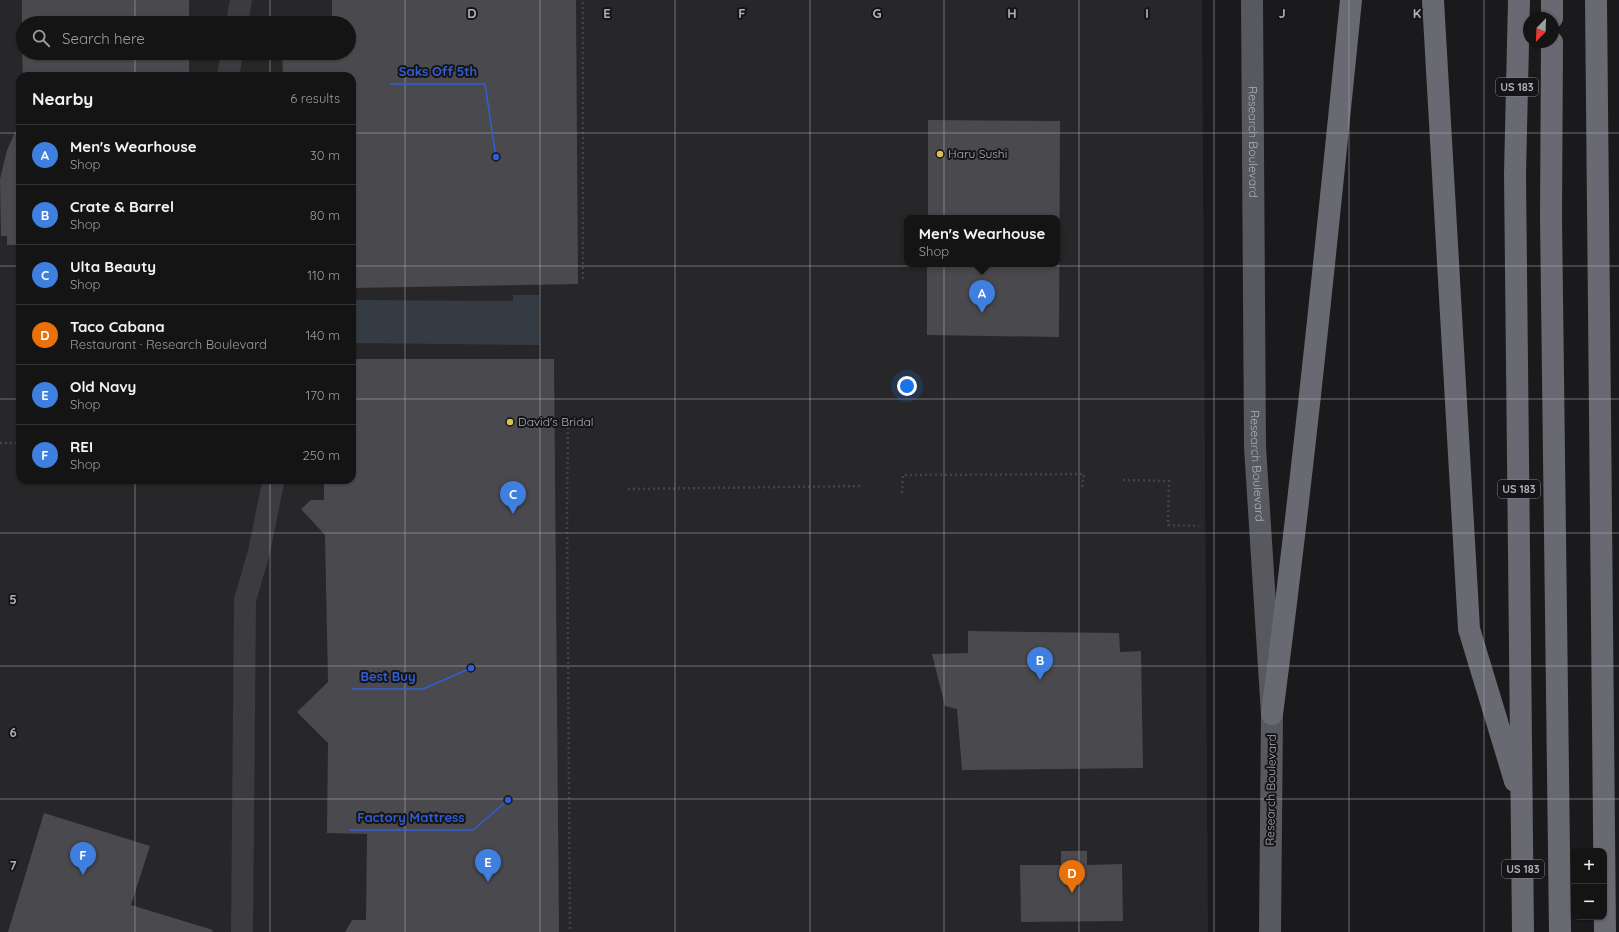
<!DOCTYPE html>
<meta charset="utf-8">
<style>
:root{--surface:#141415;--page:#212122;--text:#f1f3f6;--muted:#9d9ea0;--line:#333334;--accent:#0f766e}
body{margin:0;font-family:Quicksand,sans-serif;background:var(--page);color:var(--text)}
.controls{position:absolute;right:12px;bottom:12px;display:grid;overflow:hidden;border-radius:8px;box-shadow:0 1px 3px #0004}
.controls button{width:36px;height:36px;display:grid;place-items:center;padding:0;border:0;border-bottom:1px solid var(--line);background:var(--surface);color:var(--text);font:20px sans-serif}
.compass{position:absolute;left:1523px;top:12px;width:36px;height:36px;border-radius:50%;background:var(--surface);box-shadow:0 1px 3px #0004;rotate:203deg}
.you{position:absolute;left:907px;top:386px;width:14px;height:14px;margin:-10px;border:3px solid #fff;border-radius:50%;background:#1a73e8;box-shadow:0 0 0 6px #1a73e833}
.badge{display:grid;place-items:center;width:26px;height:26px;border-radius:50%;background:var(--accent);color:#fff;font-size:13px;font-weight:700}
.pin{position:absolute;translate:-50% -33px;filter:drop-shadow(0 1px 2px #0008)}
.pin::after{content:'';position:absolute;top:21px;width:14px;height:12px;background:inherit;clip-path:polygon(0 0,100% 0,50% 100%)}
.popup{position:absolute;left:904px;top:215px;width:156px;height:52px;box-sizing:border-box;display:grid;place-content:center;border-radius:8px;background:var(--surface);filter:drop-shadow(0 1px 3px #0005);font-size:13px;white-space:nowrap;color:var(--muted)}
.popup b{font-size:15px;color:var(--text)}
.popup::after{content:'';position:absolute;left:50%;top:100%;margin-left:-8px;border:8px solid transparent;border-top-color:var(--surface)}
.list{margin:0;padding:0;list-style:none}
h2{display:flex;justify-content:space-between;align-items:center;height:52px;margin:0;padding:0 16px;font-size:17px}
h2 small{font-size:13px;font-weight:400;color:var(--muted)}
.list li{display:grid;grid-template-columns:26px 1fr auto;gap:12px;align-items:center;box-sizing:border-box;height:60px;padding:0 16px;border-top:1px solid var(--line)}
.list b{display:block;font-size:15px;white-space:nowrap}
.list p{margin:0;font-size:13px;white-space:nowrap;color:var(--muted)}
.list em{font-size:13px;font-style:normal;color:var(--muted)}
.icon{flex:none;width:22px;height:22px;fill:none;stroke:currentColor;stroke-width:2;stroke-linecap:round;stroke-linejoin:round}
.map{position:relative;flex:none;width:1619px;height:932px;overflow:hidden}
.search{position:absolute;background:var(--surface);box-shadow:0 1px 3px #0004;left:16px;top:16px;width:340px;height:44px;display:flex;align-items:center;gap:10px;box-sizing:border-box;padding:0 14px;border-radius:22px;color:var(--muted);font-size:15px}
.panel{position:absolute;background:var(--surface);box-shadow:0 1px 3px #0004;left:16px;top:72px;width:340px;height:412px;border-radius:12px}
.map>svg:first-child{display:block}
.built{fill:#272629;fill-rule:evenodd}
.water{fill:#353b43}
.building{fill:#4a4a4e}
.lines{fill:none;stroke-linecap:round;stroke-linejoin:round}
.path{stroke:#424247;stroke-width:2.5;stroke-dasharray:2 3;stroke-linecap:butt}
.minor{stroke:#3c3c40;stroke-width:22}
.major{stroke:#58585f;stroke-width:22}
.highway{stroke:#686971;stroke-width:22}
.grid{fill:none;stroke:#aeb0ba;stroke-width:1;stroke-opacity:0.55}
.poi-dot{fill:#dcc152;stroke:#151517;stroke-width:1.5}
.labels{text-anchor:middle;stroke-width:4;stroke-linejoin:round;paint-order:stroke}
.shield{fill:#151517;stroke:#808289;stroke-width:1}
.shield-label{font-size:11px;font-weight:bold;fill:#aeb0ba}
.street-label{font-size:12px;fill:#aeb0ba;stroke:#151517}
.poi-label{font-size:12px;fill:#aeb0ba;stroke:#151517;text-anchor:start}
.grid-label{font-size:13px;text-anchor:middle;font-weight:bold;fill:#aeb0ba;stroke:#151517;stroke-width:4;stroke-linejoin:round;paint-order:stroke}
.leader{fill:none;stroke:#335dd4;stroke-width:1.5}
.callout-dot{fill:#335dd4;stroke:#151517;stroke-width:1.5}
.callout-label{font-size:13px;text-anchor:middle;font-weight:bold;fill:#335dd4;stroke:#151517;stroke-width:4;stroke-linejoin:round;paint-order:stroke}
</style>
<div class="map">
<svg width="1619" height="932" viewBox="0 0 1619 932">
<rect width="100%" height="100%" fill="#1a1a1c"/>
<path class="built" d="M0,0H1202L1208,932H0ZM23,23H349V53H23ZM20,76H352V480H20ZM907,218H1057V264H907Z"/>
<path class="water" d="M513,295H539V345L352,343V300L513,301Z"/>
<path class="building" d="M22,0H189V23H22Z
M332,0H576L578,284L352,288V76H283L282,53H349V23H332Z
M22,53H189V76H23Z
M928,120L1060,121L1059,337L927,335V264H1057V218H928Z
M20,121V253H16V245H7V236H1L0,179L7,150Z
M352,359H554L559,932H345L352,920H366L367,834L327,833L328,743L297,712L328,682L325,535L301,509L311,500H324V480H352Z
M16,373L20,374V440H16Z
M968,631L1119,633L1120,652L1141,651L1143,768L962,770L957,709L945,706L932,654L968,653Z
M44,813L150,846L131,905L213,930L212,932H8Z
M1061,851H1087V865L1122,864L1123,921L1021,922L1020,865H1061Z"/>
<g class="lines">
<path class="path" d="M583,279V0
M568,422L567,511L570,932
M0,443H20
M1123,480L1169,481L1168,525L1199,526
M628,489L863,486
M902,493L903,475L1084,474L1082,487"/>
<path class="minor" d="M237,23L241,0
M228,76L232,53
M242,932L245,600L259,552L273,483V480"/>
<path class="major" id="s1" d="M1252,0L1255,447L1272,714L1270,932"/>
<path class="highway" d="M1433,0L1469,629L1515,781
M1519,0L1515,174L1523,932
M1596,0L1605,932
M1552,18V0
M1552,42L1551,217L1560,932
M1272,714C1303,476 1327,238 1351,0"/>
</g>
<path class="grid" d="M135,0V23M270,0V23M405,0V932M540,0V932M675,0V932M810,0V932M944,0V932M1079,0V932M1214,0V932M1349,0V932M1484,0V932M135,53V76M270,53V76M0,133H20M352,133H1619M0,266H20M352,266H1619M0,399H20M352,399H1619M135,480V932M270,480V932M0,533H1619M0,666H1619M0,799H1619"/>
<g class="poi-dot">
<circle cx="940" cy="154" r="4"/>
<circle cx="510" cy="422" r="4"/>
</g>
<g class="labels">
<g class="shield">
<rect x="1496" y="78" width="42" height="18" rx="3"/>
<rect x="1498" y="480" width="42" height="18" rx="3"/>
<rect x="1502" y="860" width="42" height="18" rx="3"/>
</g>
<g class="shield-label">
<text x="1517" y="91">US 183</text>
<text x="1519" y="493">US 183</text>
<text x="1523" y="873">US 183</text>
</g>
<g class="street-label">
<text dy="4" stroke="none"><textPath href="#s1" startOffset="142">Research Boulevard</textPath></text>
<text dy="4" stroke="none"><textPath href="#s1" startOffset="466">Research Boulevard</textPath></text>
<text transform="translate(1271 790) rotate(-89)" y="4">Research Boulevard</text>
</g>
<g class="poi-label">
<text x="948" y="158">Haru Sushi</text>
<text x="518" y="426">David's Bridal</text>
</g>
</g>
<g class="grid-label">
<text x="472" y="18">D</text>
<text x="607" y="18">E</text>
<text x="742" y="18">F</text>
<text x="877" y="18">G</text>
<text x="1012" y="18">H</text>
<text x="1147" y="18">I</text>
<text x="1282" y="18">J</text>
<text x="1417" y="18">K</text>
<text x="13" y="604">5</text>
<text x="13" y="737">6</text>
<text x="13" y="870">7</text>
</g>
<path class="leader" d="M496 157L485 84H390M471 668L423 689H352M508 800L473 830H350"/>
<g class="callout-dot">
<circle cx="496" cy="157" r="4"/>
<circle cx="471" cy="668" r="4"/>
<circle cx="508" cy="800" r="4"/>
</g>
<g class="callout-label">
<text x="438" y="76">Saks Off 5th</text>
<text x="388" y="681">Best Buy</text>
<text x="411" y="822">Factory Mattress</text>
</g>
</svg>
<div class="controls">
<button>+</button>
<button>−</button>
</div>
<svg class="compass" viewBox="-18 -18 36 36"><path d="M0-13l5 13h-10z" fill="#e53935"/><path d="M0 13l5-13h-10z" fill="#9d9ea0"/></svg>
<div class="you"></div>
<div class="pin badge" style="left:982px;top:313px;background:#3f7fe0">A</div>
<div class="popup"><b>Men's Wearhouse</b>Shop</div>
<div class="pin badge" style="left:1040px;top:680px;background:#3f7fe0">B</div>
<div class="pin badge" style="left:513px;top:514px;background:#3f7fe0">C</div>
<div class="pin badge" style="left:1072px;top:893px;background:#e8710a">D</div>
<div class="pin badge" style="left:488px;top:882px;background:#3f7fe0">E</div>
<div class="pin badge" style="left:83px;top:875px;background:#3f7fe0">F</div>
<div class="search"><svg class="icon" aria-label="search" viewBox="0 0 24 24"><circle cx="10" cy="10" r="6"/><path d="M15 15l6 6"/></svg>Search here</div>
<section class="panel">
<h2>Nearby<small>6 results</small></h2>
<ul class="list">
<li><span class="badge" style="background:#3f7fe0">A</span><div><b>Men's Wearhouse</b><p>Shop</p></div><em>30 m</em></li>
<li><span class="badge" style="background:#3f7fe0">B</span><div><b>Crate &amp; Barrel</b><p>Shop</p></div><em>80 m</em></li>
<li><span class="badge" style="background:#3f7fe0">C</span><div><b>Ulta Beauty</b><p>Shop</p></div><em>110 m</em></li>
<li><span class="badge" style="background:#e8710a">D</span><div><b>Taco Cabana</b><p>Restaurant · Research Boulevard</p></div><em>140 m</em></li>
<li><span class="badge" style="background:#3f7fe0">E</span><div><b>Old Navy</b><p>Shop</p></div><em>170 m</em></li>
<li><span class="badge" style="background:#3f7fe0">F</span><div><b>REI</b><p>Shop</p></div><em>250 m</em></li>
</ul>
</section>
</div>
